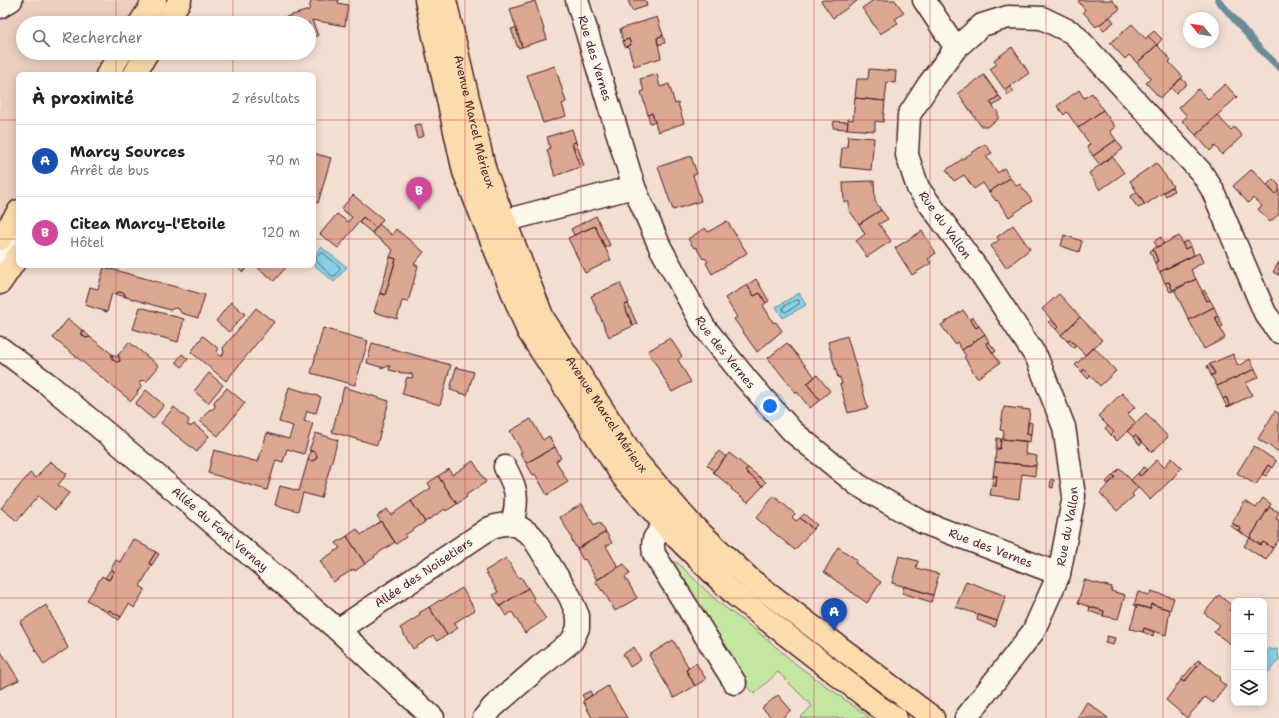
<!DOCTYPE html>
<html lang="fr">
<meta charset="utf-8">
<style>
:root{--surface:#fff;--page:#f6f6f6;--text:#222;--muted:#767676;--line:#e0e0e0;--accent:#d1495b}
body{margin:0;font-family:"Shantell Sans",sans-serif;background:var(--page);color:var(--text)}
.controls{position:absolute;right:12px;bottom:12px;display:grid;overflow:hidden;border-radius:8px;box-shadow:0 2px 10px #0003}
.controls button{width:36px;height:36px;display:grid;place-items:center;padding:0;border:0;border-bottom:1px solid var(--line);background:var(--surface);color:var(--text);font:20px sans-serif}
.compass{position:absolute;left:1183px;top:12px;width:36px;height:36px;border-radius:50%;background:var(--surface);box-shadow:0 2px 10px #0003;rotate:300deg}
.you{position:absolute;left:770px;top:406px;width:14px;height:14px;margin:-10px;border:3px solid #fff;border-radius:50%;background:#1a73e8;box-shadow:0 0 0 6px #1a73e833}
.badge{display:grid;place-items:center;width:26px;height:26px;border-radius:50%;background:var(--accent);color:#fff;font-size:13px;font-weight:700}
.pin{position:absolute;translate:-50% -33px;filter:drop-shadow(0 1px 2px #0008)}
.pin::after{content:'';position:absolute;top:21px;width:14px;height:12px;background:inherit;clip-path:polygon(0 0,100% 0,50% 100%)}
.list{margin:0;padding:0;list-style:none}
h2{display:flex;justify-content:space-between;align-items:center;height:52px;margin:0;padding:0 16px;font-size:17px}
h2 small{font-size:13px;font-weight:400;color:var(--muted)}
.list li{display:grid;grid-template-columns:26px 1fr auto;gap:12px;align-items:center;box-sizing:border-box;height:72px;padding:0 16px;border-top:1px solid var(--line)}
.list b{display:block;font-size:15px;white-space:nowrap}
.list p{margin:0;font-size:13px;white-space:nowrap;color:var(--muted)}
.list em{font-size:13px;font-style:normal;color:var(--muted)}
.icon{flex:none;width:22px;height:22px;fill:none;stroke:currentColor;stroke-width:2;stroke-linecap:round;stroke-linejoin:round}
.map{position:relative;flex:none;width:1279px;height:718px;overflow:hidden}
.search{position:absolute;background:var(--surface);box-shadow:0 2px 10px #0003;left:16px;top:16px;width:300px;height:44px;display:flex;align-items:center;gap:10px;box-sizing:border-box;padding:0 14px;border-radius:22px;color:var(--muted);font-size:15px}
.panel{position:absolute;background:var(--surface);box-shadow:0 2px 10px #0003;left:16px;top:72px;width:300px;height:196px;border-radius:8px}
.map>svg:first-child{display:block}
.built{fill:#ebcebe}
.green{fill:#c3e7a0;stroke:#868366}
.water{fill:#85d1e5;stroke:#6d8a9b}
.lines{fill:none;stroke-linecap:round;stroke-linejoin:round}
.shore{stroke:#626675;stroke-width:1}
.stream{stroke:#6d8a9b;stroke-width:7}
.building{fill:#dca791;stroke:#4a1f2b}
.minor-casing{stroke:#4a1f2b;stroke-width:25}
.major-casing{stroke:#4a1f2b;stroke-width:25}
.minor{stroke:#fbf7ec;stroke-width:22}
.major{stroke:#fcdcac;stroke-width:22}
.grid{fill:none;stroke:#d1495b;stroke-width:1;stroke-opacity:0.55}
.labels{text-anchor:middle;stroke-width:3;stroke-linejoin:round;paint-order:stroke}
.street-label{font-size:12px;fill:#4a1f2b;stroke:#fbf7ec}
</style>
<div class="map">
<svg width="1279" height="718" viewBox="0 0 1279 718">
<rect width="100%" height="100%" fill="#f2dfd1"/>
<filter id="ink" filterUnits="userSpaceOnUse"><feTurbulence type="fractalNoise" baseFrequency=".025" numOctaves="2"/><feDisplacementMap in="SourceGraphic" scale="8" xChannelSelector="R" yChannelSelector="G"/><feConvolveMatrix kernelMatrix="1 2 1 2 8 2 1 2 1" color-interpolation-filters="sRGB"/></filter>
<g filter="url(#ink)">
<path class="built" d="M0,0H140L126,23H23V53H108L95,75H19V204L0,232Z"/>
<path class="green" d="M677,562L718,602L763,636L797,665L870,718H800L812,706L778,672L754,694L742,682L673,572L674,564Z"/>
<path class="water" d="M321,247L347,267L334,282L313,264V257Z
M799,293L806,305L783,318L776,307Z
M1269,648L1272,650L1275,649L1278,650L1279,660L1264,677V655Z"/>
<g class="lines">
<path class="shore" d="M321,253H323L340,267V269L335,276H332L316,261V259Z
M796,300H799V304L786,312L783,311V307Z"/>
<path class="stream" d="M1218,0L1260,49L1279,67"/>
</g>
<path class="building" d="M311,0H339L338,3L348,5L345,26L312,20L318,36L310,38L309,36V23H277L276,20L309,10Z
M628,0H645L647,6L632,11Z
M823,0H857V1L833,18L821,1Z
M874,0H895L904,13L895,19L898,23L880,34L862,8Z
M1080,0H1112L1120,9L1096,27L1083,12L1085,10L1078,1Z
M535,1L547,39L522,47L510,9Z
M657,17L663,35L657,38L661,58L634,66L628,46L631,45L629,39L623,41L620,29Z
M1110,17L1114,22L1104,30L1099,25Z
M1132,24L1146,39L1148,36L1157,45L1137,63L1129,55L1125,59L1110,43Z
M516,28L522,47L518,48L511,29Z
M1154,31L1162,39L1157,45L1148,36Z
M663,35L665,43L658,45L657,38Z
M629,39L631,45L625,47L623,41Z
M1157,45L1171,60L1169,62L1183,77L1160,98L1146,83L1151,78L1137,63Z
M1012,47L1029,73L1005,90L990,69L997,64L994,60Z
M555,66L566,102L562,104L566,116L543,123L527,75Z
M869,69L896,71L895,83L887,82L885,101L855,98L857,79H868Z
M657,74L660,87L669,84L675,104L678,103L684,123L658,132L652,113L648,115L641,92L644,91L640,79Z
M984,75L999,96L990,102L998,113V119L987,127L981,126L958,93Z
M1181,78L1187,84L1176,93L1171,88Z
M1225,84L1237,97L1196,135L1182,121L1187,116L1179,107L1198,89L1208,99Z
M1010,86L1014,92L1008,95L1005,90Z
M1079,90L1084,98L1092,93L1103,110L1078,128L1067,112L1064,115L1057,106Z
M999,96L1002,100L993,106L990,102Z
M855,98L885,101L883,122L875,121V131L847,129L848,119L853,120Z
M1103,110L1115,127L1110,131L1116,140L1093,156L1087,147L1090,144L1078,128Z
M652,113L655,122L650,123L648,115Z
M1217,115L1231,130L1234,127L1242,136L1222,155L1215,146L1210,151L1196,135Z
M834,121L848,122L847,129L833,128Z
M421,124L424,136L417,138L414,125Z
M572,129L576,142L572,143L580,167L555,176L547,150L550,148L547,137Z
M848,136L874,138L871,170L840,167L842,148L847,147Z
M1116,140L1123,149L1100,165L1093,156Z
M576,142L584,166L580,167L572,143Z
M985,144L992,153L986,156L998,173L1004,168L1010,178L989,192L983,183L974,189L964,175L954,181L946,170Z
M313,153L331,158L318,203L313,201Z
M691,156L697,174L693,175L701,201L673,210L658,167Z
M1112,156L1124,173L1100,190L1089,173Z
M1156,163L1173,186L1145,205L1130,181Z
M1252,169L1275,194L1279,190V214L1270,222L1258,209L1262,206L1253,198L1248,203L1233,186Z
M1010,178L1017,186L1020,184L1032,201L1009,217L997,200L996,201L989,192Z
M1273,179L1279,185V190L1275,194L1267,185Z
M874,181L875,201L881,210L859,224L849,210V202H844L843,182Z
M1172,187L1174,191L1166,196L1163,192Z
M1137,192L1145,205L1138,208L1130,197Z
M353,195L383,219L376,228L363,217L338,248L320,234L337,214L348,222L352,217L341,209Z
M881,210L888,219L879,224L891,241L867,257L856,241L865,234L859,224Z
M596,216L610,245L605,248L595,226L574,235L571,229Z
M363,217L376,228L372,233L359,222Z
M727,221L747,253L712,274L706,263L708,262L705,258L703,259L696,247L694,248L688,239L705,228L708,232Z
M379,224L392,235L396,229L424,252L414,264L418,266L408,302L402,301L397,319L374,312L380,293L385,295L396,259L390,257L393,250L372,233Z
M1013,225L1030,249L1006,268L991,246L999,240L997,237Z
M595,226L611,260L585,273L568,238Z
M922,231L936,253L928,259L931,263L912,275L895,248Z
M1064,235L1082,241L1079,252L1061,246Z
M1179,236L1185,249L1191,246L1194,255L1159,272L1155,263L1158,261L1153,249Z
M1161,237L1164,244L1157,247L1154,241Z
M1188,241L1191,246L1185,249L1182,243Z
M1153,249L1158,261L1155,263L1150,251Z
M1199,253L1203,262L1191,270L1196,279L1173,291L1169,282L1165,283L1160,272Z
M390,257L396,259L385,295L380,293Z
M1279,262V275L1273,272Z
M235,265H249L243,272Z
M257,265H288L274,281L256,266Z
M104,267L205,295L198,318L181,313L179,309L175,308L170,310L126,297L124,293L119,292L115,294L112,293L107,312L85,305L90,287L98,289Z
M756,279L769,301L766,303L760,293L754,296L747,285Z
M1196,279L1207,301L1210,300L1214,307L1189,320L1174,289Z
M1169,282L1173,291L1170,292L1165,283Z
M620,283L629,303L624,305L633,326L609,337L591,296Z
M747,285L754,296L760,293L766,303L763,305L773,322V323L776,322L782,331L757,352L734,319L737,317L725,298Z
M1204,290L1210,300L1207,301L1202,292Z
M119,292L124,293L126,297L115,294Z
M1059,294L1080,317L1061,335L1056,329L1058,327L1042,309Z
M231,302L245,314L229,332L216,321Z
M628,304L637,324L633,326L624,305Z
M140,307L184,319L178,342L133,329Z
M1214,307L1218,316L1215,317L1225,338L1204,349L1189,320Z
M256,308L274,322L226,381L191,352L203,336L219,349L217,351L218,355L222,356L224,352L223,348Z
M963,310L976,328L979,326L985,334L962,350L957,342L955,344L941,325Z
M1218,316L1223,326L1220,328L1215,317Z
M973,317L979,326L976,328L970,319Z
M1080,317L1102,340L1085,355L1070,339L1067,341L1061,335Z
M68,319L82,330V335L86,338L90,337L112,354V359L116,362L120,361L119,357L118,355L129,342L159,366L146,382L144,380L140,381V385L142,386L137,392L138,393L131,401L53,338Z
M1051,319L1058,327L1056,329L1048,322Z
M323,328L368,341L355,385L311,373Z
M82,330L90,337L86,338L82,335Z
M985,334L989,342L986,343L1000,363L977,378L964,357L966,356L962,350Z
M847,336L868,408L848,413L840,384H842L840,377L838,378L828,342Z
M670,338L682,356L678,360L691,382L672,392L648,351Z
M1070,339L1076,346L1074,348L1067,341Z
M989,342L996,351L993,353L986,343Z
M372,343L451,365L440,405L402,394L407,377L410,378L413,377L412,374L408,373H402L389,370L390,366H388L384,368L367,363Z
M787,343L815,377L807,384L820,400L810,408L797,392L796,393L768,358Z
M1094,347L1116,371L1100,386L1084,369L1082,372L1075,365Z
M112,354L116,357L118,355L119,357L120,361L116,362L112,359Z
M182,354L188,359L182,367L176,362Z
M1233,354L1238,366L1250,359L1255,369L1217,386L1211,375L1215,374L1210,364Z
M1210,364L1215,374L1211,375L1207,366Z
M456,367L474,372L467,395L450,390Z
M1084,369L1091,376L1088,379L1082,372Z
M1255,369L1259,377L1246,383L1252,395L1230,406L1226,397L1223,399L1217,386Z
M209,373L223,385L208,403L194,391Z
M817,375L830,391L820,400L807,384Z
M289,387L321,397L316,413L307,411L304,421L313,423L304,454L287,449L283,462L276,460L267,490L208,473L214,450L258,462L267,433L289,439L293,426L279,422Z
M344,387L389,401L377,445L332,432Z
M227,388L245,403L218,436L200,421L209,410L213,409L215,407L214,402L217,398H218Z
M146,390L164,405L153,419L135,404Z
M1122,393L1135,407L1128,414L1136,423L1117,441L1111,435L1114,432L1098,416Z
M1226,397L1230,406L1227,407L1223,399Z
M174,407L189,420L188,422V426H192L194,424L209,436L197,452L161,423Z
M1004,407L1030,410L1027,434H1031L1030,442L1003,439L1004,431L1000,430Z
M1275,411L1279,414V452L1258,439Z
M1146,413L1168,437L1152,452L1135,435L1133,437L1127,431Z
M531,419L543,440L549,436L555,447L526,463L520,453L522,452L510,431Z
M1028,422L1032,423L1031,434H1027Z
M1108,426L1114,432L1111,435L1105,428Z
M316,433L338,440L321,498L303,493L298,511L275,505L280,486L299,491L308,460L312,461L316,459L317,456L315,452L309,450Z
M1135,435L1142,443L1140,445L1133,437Z
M997,438L1001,439L1000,449H996Z
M1001,439L1026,441L1025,454L1037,456L1036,466L995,462L996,449H1000Z
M1254,446L1276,461L1272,468L1268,465L1256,485L1237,473Z
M555,447L561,458L556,461L568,482L547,495L535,474L533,475L526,463Z
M310,451L315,452L317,456L316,459L312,461L308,460Z
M719,451L726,457L714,471L707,465Z
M729,453L748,468L745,471L763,486L748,502L731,489L732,488L713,472Z
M1172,458L1182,468L1174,476V477L1150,500L1131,480L1138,473L1140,476L1157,460L1164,467Z
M50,461L67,474L58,485L69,493L55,510L38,496L17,521L1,508L30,473L36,478Z
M473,461L486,482L466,495L467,497L457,504L438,476L449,469L452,475Z
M995,462L1036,466L1035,476L1022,474L1019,499L990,495L992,485L996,486L997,476H993Z
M1268,465L1272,468L1266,476L1262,474Z
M1144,467L1147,470L1140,476L1138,473Z
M748,468L766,482L763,486L745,471Z
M1120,468L1138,488L1132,494L1134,496L1117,511L1100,493L1115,477L1113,475Z
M1113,475L1115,477L1109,484L1106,482Z
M438,476L457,504L446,511L445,509L425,522L411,501L431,488L428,483Z
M993,476H997L996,486L992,485Z
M1051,479L1054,480L1053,488L1050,487Z
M774,496L795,514L792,517L796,521L800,518L813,529L795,550L756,518Z
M1263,498L1271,504L1250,538L1240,532L1241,529L1232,523L1245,501L1256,508Z
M411,501L425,522L405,535L406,537L396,544L377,516L387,509L391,515Z
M582,504L594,525L599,522L606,532L577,549L571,539L572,538L560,517Z
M1269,507L1279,512L1276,519L1279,520V539L1273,548L1263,542L1261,545L1250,538Z
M804,514L817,525L813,529L800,518Z
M381,521L395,542L374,556L375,557L365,564L347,536L357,529L361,535Z
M1232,523L1241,529L1240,532L1230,526Z
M606,532L612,543L606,546L618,567L597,580L585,559L583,560L577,549Z
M347,536L365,564L355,571L354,569L333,582L320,561L340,548L336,543Z
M1250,538L1261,545L1263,542L1273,548L1266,560L1244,546Z
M133,539L156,552L149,563L152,565L140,586L145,589L134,608L129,604L121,617L109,610L107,612L87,600L102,576L109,580L114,571L111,569L116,560L120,562Z
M838,547L857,560L855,563L881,582L867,603L824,572Z
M156,552L159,554L152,565L149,563Z
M899,556L918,561L916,568L939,574L933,595L892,583Z
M506,558L519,578L521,577L528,588L500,606L493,595L498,592L485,571Z
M624,564L630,574L625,577L637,598L615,611L603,590L602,591L595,581Z
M111,569L114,571L109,580L105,578Z
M1084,580L1112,587L1111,591L1125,595L1118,619L1103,616L1104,611L1078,603Z
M966,581L1006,596L997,621L956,607Z
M904,586L933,595L931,602L902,593Z
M462,588L475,610L454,623L458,628L447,635L429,607L440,600L441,601Z
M528,588L534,598L533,599L546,619L525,633L512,612L506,616L500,606Z
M1151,591L1174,598L1170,610L1151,604L1150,609L1134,605L1138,592L1150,595Z
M1219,595L1232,606L1229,610L1234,614V645L1233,646L1214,632L1220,625L1204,613Z
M1151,604L1170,610L1166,635L1144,628L1143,632L1130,629L1137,605L1150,609Z
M46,605L68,648L44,665L20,622Z
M429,607L447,635L437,641L433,636L413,649L400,628L420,615L419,613Z
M1090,607L1104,611L1103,616L1089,611Z
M109,610L121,617L119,620L107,612Z
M978,615L997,621L995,627L977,620Z
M1144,628L1154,632L1153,636L1143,632Z
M1107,636L1115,638L1113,645L1105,643Z
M673,640L689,668L686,670L695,686L674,698L649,655Z
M634,647L641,660L630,667L623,654Z
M0,650L19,680L0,689Z
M1198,660L1201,662L1184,682L1181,680Z
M1201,662L1221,678L1219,680L1226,686L1213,703L1205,697L1187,718L1166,700L1181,680L1184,682Z
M696,663L706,679L695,686L686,670Z
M608,686L627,718H592L583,701Z
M590,691L592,695L585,700L582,695Z
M778,695L791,710L782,718H772L762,708Z
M1087,702L1108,718H1077Z"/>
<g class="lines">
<g class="minor-casing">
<g id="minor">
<path id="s1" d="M577,0L634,187L660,247L704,327L747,380L793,432L858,485L922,522L1059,574"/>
<path d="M924,0L956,48"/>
<path d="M0,7L11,0"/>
<path d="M505,222L515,218L634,187"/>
<path d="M0,262L19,233"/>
<path id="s2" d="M0,348L49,385L180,495L338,630L433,718"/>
<path d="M505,467C508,473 512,480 514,487C518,498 515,513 512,524"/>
<path d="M666,525C655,536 651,538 654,554L735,683"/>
<path id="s3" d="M338,630L490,528C509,521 516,523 532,536L570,597L578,616V628L572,641L539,667L493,707L484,718"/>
<path id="s4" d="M966,718L1033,632L1059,574L1074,496L1064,427L1037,358L982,275L918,188L907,155L909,115L929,84L956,48L982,25L1008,17L1042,18L1073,33L1201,172L1212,189L1265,313L1279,332"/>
</g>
</g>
<g class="major-casing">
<g id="major">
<path d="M426,0L464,172L528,331L623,477L673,534L735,595L879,707L896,718"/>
<path id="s5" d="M445,0L485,171L543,318L637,462L691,524L751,580L933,718"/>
<path d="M140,23L155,0"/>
<path d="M166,23L180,0"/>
<path d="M107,75L121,53"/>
<path d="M134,75L147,53"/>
<path d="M0,239L19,211"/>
<path d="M0,283L19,255"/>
</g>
</g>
<use href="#minor" class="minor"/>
<use href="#major" class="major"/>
</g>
</g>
<path class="grid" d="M116,0V23M233,0V23M349,0V718M465,0V718M581,0V718M698,0V718M814,0V718M930,0V718M1046,0V718M1163,0V718M116,53V75M233,53V75M0,120H19M313,120H1279M0,239H19M313,239H1279M116,265V718M233,265V718M0,359H1279M0,479H1279M0,598H1279"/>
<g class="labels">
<g class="street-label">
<text dy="4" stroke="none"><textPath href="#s1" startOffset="61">Rue des Vernes</textPath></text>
<text dy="4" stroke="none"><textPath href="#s5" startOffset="125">Avenue Marcel Mérieux</textPath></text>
<text transform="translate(945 225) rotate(54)" y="4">Rue du Vallon</text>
<text dy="4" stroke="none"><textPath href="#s1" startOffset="385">Rue des Vernes</textPath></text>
<text dy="4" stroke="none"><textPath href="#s5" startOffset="449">Avenue Marcel Mérieux</textPath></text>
<text dy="4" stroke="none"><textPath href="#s4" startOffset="221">Rue du Vallon</textPath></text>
<text dy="4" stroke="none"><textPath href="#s2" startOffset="285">Allée du Font Vernay</textPath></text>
<text dy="4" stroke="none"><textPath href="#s1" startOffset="721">Rue des Vernes</textPath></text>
<text dy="4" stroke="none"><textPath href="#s3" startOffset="103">Allée des Noisetiers</textPath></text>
</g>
</g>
</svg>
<div class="controls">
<button>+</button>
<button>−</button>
<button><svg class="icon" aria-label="layers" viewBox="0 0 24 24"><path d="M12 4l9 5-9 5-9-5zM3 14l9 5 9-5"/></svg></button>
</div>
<svg class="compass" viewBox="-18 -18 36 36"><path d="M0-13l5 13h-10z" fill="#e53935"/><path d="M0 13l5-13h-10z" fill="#767676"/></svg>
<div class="you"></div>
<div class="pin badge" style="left:834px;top:631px;background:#1a4fb4">A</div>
<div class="pin badge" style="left:419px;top:210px;background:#d1479c">B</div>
<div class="search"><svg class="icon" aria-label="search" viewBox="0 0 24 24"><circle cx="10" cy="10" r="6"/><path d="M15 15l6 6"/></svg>Rechercher</div>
<section class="panel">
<h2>À proximité<small>2 résultats</small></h2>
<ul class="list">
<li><span class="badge" style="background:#1a4fb4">A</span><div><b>Marcy Sources</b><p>Arrêt de bus</p></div><em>70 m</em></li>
<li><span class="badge" style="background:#d1479c">B</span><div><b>Citea Marcy-l'Etoile</b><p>Hôtel</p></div><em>120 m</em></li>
</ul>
</section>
</div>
